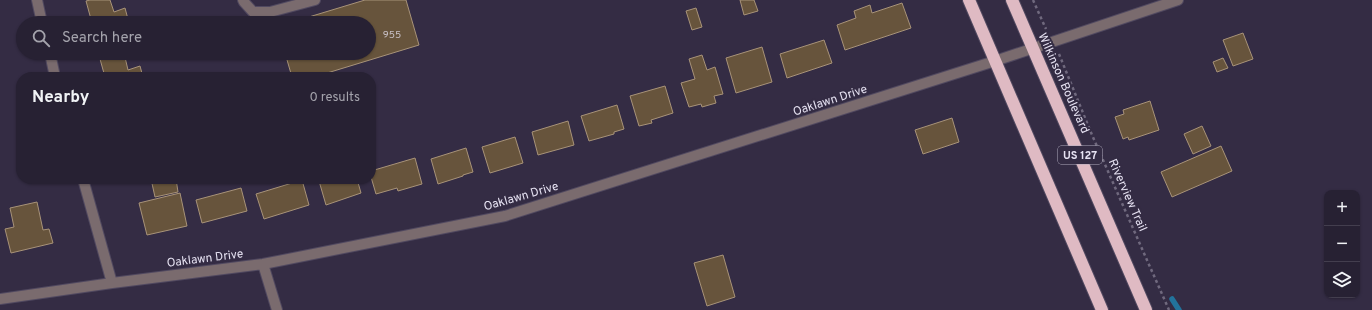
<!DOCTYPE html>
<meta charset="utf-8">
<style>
:root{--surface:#272133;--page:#2f293b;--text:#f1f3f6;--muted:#a4a3ac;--line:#433e4e}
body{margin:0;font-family:Overpass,sans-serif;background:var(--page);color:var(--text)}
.controls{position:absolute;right:12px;bottom:12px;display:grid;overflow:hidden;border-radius:8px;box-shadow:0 1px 3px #0004}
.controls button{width:36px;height:36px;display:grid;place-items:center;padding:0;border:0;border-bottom:1px solid var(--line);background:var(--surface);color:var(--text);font:20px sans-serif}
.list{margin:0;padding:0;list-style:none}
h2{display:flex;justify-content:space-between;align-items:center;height:52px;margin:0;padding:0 16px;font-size:17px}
h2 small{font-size:13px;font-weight:400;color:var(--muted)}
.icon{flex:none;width:22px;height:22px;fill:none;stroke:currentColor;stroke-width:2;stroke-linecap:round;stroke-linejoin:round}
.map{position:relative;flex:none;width:1372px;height:310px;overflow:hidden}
.search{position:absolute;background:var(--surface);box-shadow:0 1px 3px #0004;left:16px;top:16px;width:360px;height:44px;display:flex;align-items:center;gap:10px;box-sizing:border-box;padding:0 14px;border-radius:22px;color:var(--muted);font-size:15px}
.panel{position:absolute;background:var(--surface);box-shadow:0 1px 3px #0004;left:16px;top:72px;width:360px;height:112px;border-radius:16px}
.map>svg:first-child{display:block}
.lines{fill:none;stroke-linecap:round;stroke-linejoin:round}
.stream{stroke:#22739c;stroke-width:5.5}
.building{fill:#67543c;stroke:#a89379}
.minor-casing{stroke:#514960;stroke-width:12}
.highway-casing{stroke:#514960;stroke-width:14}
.path{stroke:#70697e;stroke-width:2.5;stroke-dasharray:3 3;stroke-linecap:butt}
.minor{stroke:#7a6b6e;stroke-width:10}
.highway{stroke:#dfbac3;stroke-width:12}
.labels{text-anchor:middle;stroke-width:4;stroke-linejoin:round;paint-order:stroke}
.number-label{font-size:10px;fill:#c7bfc5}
.shield{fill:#342c44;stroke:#b1acbe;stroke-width:1}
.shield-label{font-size:11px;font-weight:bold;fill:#e7e3f3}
.street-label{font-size:12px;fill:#e7e3f3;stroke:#342c44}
</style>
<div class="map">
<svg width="1372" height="310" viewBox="0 0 1372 310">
<rect width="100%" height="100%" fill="#342c44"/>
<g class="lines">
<path class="stream" d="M1172,299L1179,310"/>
</g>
<path class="building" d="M90,0H110L114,12L125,8L129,23H92L86,1Z
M365,0H406L419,45L314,77H292L285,53H369V23H289Z
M740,0H754L758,11L744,15Z
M902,3L911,28L845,50L837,25L856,18L854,11L870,5L872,13Z
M696,8L702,27L692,30L686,11Z
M1243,33L1253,59L1233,66L1223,40Z
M824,40L832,63L787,78L780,54Z
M762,47L772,82L736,93L726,58Z
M121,53H124L128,70L140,66L143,77H105L100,59Z
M702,55L707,70L715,67L723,94L714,96L716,103L702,107L701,104L689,107L681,83L695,79L689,59Z
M1223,58L1228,68L1217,72L1213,62Z
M665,86L673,113L651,120L652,123L639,126L630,96Z
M1150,101L1159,130L1129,140L1128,137L1123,139L1115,117L1124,114L1123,110Z
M617,105L624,129L614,132V134L589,141L581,116Z
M952,118L959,142L923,154L915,130Z
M568,121L574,145L538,155L532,132Z
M1202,126L1211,146L1193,154L1184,134Z
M515,137L523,163L490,173L482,147Z
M1221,146L1232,171L1172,197L1161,172Z
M466,148L473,172L463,175V176L438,184L431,159Z
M415,158L422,184L398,191L397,188L376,194L371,177V171Z
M151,179H176L178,192L155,197Z
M327,179H357L361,193L326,205L319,181Z
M302,180L309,205L264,219L256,194Z
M241,188L247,211L202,223L196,200Z
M180,193L187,226L147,235L139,203Z
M37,202L43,230L49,229L53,243L11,253L5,229L14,227L10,208Z
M723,255L735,297L707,306L694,263Z"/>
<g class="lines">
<g class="minor-casing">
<path id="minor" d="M37,0L42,23
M243,0L244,2L253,12H270L315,0
M50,53L55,77
M83,179L112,283
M263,264L277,310
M0,299L112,283L263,264L505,216L995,61L1178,0"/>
</g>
<g class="highway-casing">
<path id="highway" d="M969,0L1102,310
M1012,0L1146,310"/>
</g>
<path class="path" d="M1033,0L1046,29
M1059,54L1092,135L1169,310"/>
<use href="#minor" class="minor"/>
<use href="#highway" class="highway"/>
</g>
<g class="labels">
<g class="number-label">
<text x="392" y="38">955</text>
</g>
<rect class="shield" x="1058" y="146" width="44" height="18" rx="3"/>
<g class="shield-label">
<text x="1080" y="159">US 127</text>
</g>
<g class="street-label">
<text transform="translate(1064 83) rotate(66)" y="4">Wilkinson Boulevard</text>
<text transform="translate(830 100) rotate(-18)" y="4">Oaklawn Drive</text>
<text transform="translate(1128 195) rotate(66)" y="4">Riverview Trail</text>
<text transform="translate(521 196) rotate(-16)" y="4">Oaklawn Drive</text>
<text transform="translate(205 258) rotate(-7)" y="4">Oaklawn Drive</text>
</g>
</g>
</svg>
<div class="controls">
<button>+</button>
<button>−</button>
<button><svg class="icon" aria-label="layers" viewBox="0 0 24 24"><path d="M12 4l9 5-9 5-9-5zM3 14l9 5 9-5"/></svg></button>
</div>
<div class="search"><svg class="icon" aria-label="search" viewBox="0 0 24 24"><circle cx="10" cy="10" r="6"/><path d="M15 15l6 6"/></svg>Search here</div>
<section class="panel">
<h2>Nearby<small>0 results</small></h2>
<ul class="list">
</ul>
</section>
</div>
